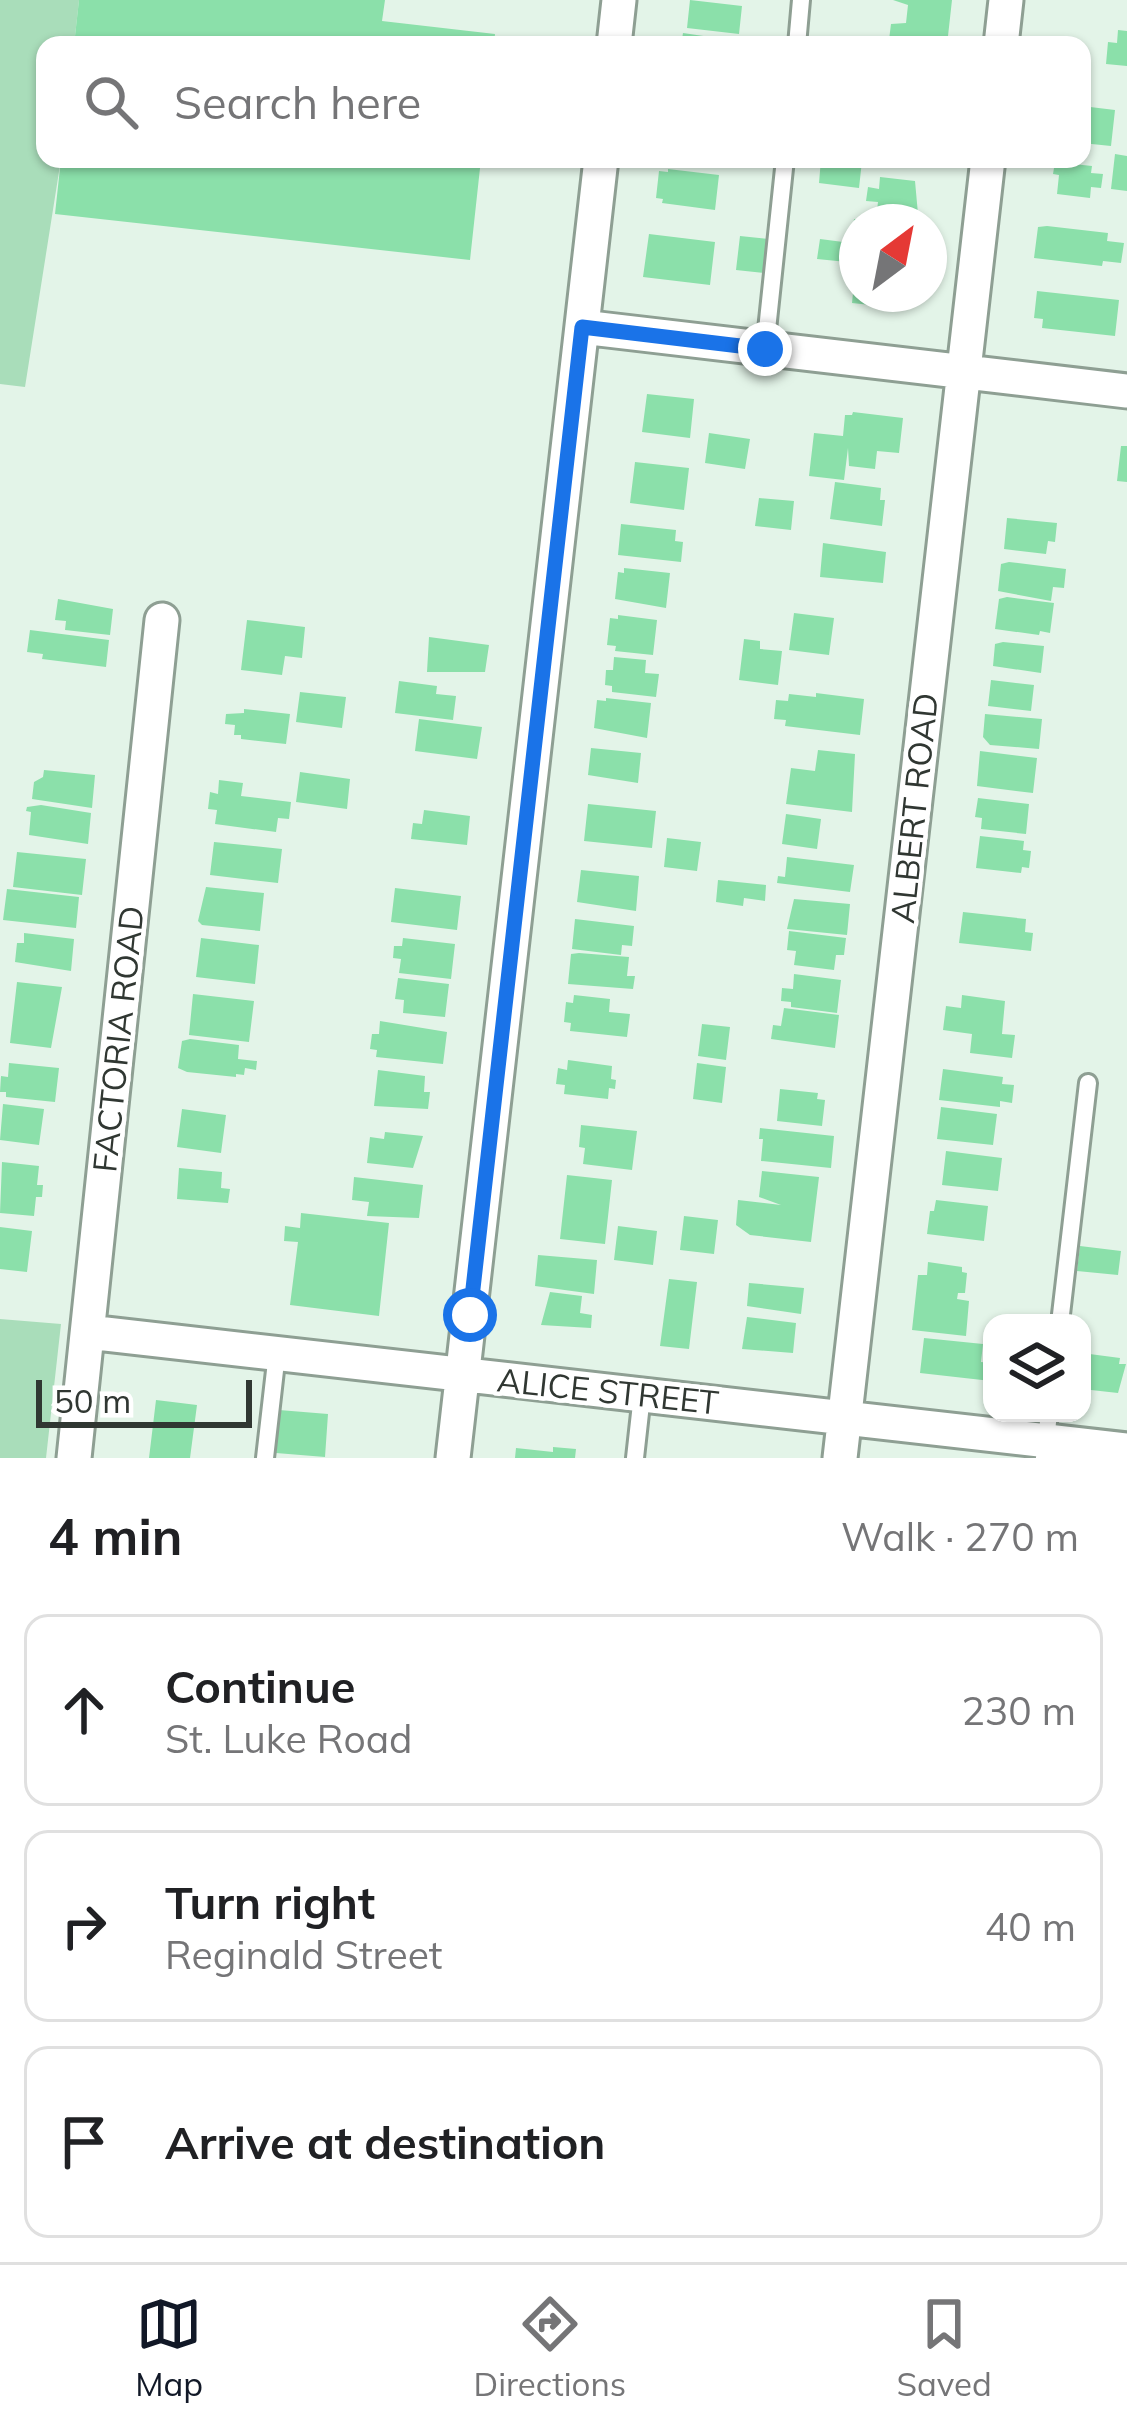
<!DOCTYPE html>
<meta charset="utf-8">
<style>
:root{--surface:#fff;--page:#f2f2f2;--text:#202124;--muted:#757577;--line:#e0e0e0;--accent:#111827}
body{margin:0;font-family:Mulish,sans-serif;background:var(--page);color:var(--text)}
.controls{position:absolute;right:36px;bottom:36px;display:grid;overflow:hidden;border-radius:24px;box-shadow:0 3px 9px #0004}
.controls button{width:108px;height:108px;display:grid;place-items:center;padding:0;border:0;border-bottom:3px solid var(--line);background:var(--surface);color:var(--text);font:60px sans-serif}
.compass{position:absolute;left:839px;top:204px;width:108px;height:108px;border-radius:50%;background:var(--surface);box-shadow:0 3px 9px #0004;rotate:32deg}
.scale{position:absolute;left:36px;bottom:30px;width:216px;box-sizing:border-box;padding-left:12px;border:6px solid #303732;border-top:0;font-size:33px;line-height:42px;white-space:nowrap;color:#303732;-webkit-text-stroke:9px #fff;paint-order:stroke}
.stop{position:absolute;width:36px;height:36px;margin:-27px;border:9px solid #1a73e8;border-radius:50%;background:#fff}
.stop.end{background:#1a73e8;border-color:#fff;box-shadow:0 3px 12px #0008}
.list{margin:0;padding:0;list-style:none}
h2{display:flex;justify-content:space-between;align-items:center;height:156px;margin:0;padding:0 48px;font-size:51px}
h2 small{font-size:39px;font-weight:400;color:var(--muted)}
.list li{display:grid;grid-template-columns:78px 1fr auto;gap:36px;align-items:center;box-sizing:border-box;height:192px;margin:0 24px 24px;padding:0 24px;border:3px solid var(--line);border-radius:24px}
.list b{display:block;font-size:45px;white-space:nowrap}
.list p{margin:0;font-size:39px;white-space:nowrap;color:var(--muted)}
.list em{font-size:39px;font-style:normal;color:var(--muted)}
.icon{flex:none;width:66px;height:66px;fill:none;stroke:currentColor;stroke-width:2;stroke-linecap:round;stroke-linejoin:round}
.map{position:relative;flex:none;width:1127px;height:1458px;overflow:hidden}
.search{position:absolute;background:var(--surface);box-shadow:0 3px 9px #0004;left:36px;right:36px;top:36px;height:132px;display:flex;align-items:center;gap:30px;box-sizing:border-box;padding:0 42px;border-radius:24px;color:var(--muted);font-size:45px}
.sheet{height:804px;background:var(--surface)}
nav{display:flex;justify-content:space-around;align-items:center;box-sizing:border-box;height:168px;border-top:3px solid var(--line);background:var(--surface);font-size:33px;color:var(--muted)}
nav a{display:grid;justify-items:center;gap:6px}
nav .on{color:var(--accent)}
.map>svg:first-child{display:block}
.green{fill:#a9ddba}
.building{fill:#8be0aa}
.lines{fill:none;stroke-linecap:round;stroke-linejoin:round}
.service-casing{stroke:#8e9f93;stroke-width:22}
.minor-casing{stroke:#8e9f93;stroke-width:39}
.service{stroke:#fff;stroke-width:16}
.minor{stroke:#fff;stroke-width:33}
.route{stroke:#1a73e8;stroke-width:15}
.labels{text-anchor:middle;stroke-width:9;stroke-linejoin:round;paint-order:stroke}
.street-label{font-size:33px;fill:#303732;stroke:#fff}
</style>
<div class="map">
<svg width="1127" height="1458" viewBox="0 0 1127 1458">
<rect width="100%" height="100%" fill="#e3f4e8"/>
<path class="green" d="M0,0H79L74,45H45V159H61L25,387L0,384Z
M0,1319L61,1324L46,1458H0Z"/>
<path class="building" d="M79,0H385L382,21L495,34L494,45H74Z
M690,0L742,6L739,34L687,28Z
M893,0H952L947,45L889,40L891,24L906,23L908,5Z
M1118,30L1127,31V66L1106,64L1108,42L1117,43Z
M683,33L717,38L716,45H681Z
M1082,106L1115,110L1111,146L1082,143Z
M1115,154L1127,156V191L1111,189Z
M61,159H481L470,260L55,214Z
M821,159L862,161L859,188L819,183Z
M892,159H926L925,166L892,162Z
M1055,162L1092,166L1091,173L1103,174L1101,188L1091,187L1090,198L1057,194L1059,175L1053,174Z
M668,169L719,175L715,210L662,203L663,199L656,198L659,171L668,172Z
M880,177L915,181L918,214L877,210L878,202L866,201L868,187L879,189Z
M854,219H857V263L817,259L820,239L851,243Z
M1047,226L1108,233L1107,241L1124,243L1121,263L1103,261L1102,266L1034,258L1038,227Z
M649,234L715,242L710,285L643,277Z
M740,236L768,239L764,273L736,270Z
M854,283L857,294H909L907,309L852,303Z
M1037,291L1119,300L1115,336L1042,328L1043,319L1034,318Z
M647,394L694,399L690,438L642,432Z
M853,412L903,418L899,453L877,451L875,469L849,466L848,448L844,480L809,476L814,433L843,436L845,415H852Z
M709,433L750,439L745,469L705,463Z
M1121,446H1127V482L1117,481Z
M635,462L689,468L684,510L630,503Z
M835,482L881,488L880,500H885L882,526L830,519Z
M759,498L794,501L791,530L755,526Z
M1007,518L1057,523L1055,542L1048,541L1046,554L1004,549Z
M621,524L676,530L675,541L683,542L681,562L618,555Z
M823,543L886,552L883,583L820,577Z
M1009,562L1066,569L1064,588L1053,587L1051,601L998,591L1001,564Z
M624,568L670,573L666,608L615,599L618,572L624,573Z
M1007,597L1054,603L1050,633L1040,631L1039,635L995,629L999,599Z
M58,599L113,609L110,635L65,630L66,621L55,620Z
M794,613L834,618L829,655L789,650Z
M618,615L657,620L653,655L615,651L616,646L607,645L610,618L618,619Z
M247,620L305,627L302,658L285,656L282,675L241,670Z
M30,630L109,640L106,667L42,659L43,654L27,652Z
M429,637L489,645L485,672H427Z
M744,639L760,641V649L782,651L778,685L739,680Z
M1003,642L1044,646L1041,673L993,666L995,644Z
M614,657L646,660L645,673L659,674L656,697L612,692V686L605,685L606,670H613Z
M991,680L1034,685L1031,711L988,706Z
M399,681L437,686L436,694L456,696L453,720L395,713Z
M300,692L346,697L342,728L296,722Z
M816,693L864,699L860,735L785,726L786,720L774,719L776,700L788,701L789,694L816,697Z
M606,698L651,703L647,738L594,728L597,700L606,701Z
M244,709L290,714L286,744L241,739V735H234L235,725L225,724L226,714L244,713Z
M985,714L1042,719L1039,749L990,745L983,737Z
M419,719L482,727L477,759L415,751Z
M591,748L641,753L638,783L588,775Z
M818,750L855,754L852,812L786,804L791,768L815,771Z
M980,751L1037,758L1033,793L977,786Z
M44,770L95,775L92,808L32,799L34,782L43,777Z
M300,772L350,779L347,809L296,802Z
M219,780L243,783L241,796L291,802L289,819L278,818L276,832L215,824L217,810L208,809L210,792L218,794Z
M978,798L1029,804L1026,834L981,829L982,818L975,817Z
M588,804L656,811L652,848L584,841Z
M41,805L91,813L88,844L29,835L31,812L26,811L27,807Z
M424,810L470,816L467,845L411,839L413,823L422,824Z
M786,814L821,819L817,849L782,844Z
M980,836L1024,841L1023,850L1031,851L1029,868L1022,867L1021,873L976,868Z
M667,838L701,842L697,871L664,867Z
M214,842L282,849L278,883L210,875Z
M17,852L86,859L82,895L13,887Z
M787,857L854,865L850,892L777,883L778,876L785,877Z
M581,870L639,876L636,911L577,902Z
M718,880L766,885L765,901L744,898L743,906L716,902Z
M206,887L264,893L260,931L202,925L198,921Z
M395,888L461,896L457,930L391,922Z
M7,889L79,897L76,928L3,920Z
M794,899L850,904L847,935L787,929Z
M963,912L1026,919L1025,932L1033,933L1031,951L959,943Z
M575,919L634,926L632,946L622,945L621,955L572,949Z
M789,931L846,938L844,955H836L834,970L794,965L796,951L787,950Z
M24,933L74,939L71,971L15,962L17,943H24Z
M201,938L259,945L255,984L196,977Z
M403,938L455,944L451,979L399,973L401,959L393,958L394,946H402Z
M579,953L629,957L627,976H635L633,989L568,984L571,954Z
M794,974L841,980L837,1013L791,1007V1002L781,1001L782,988L793,989Z
M398,978L449,984L445,1017L403,1013L404,1000L395,999Z
M17,982L62,987L51,1048L10,1043Z
M193,994L254,1001L249,1042L189,1035Z
M574,995L610,999L609,1012L630,1014L627,1037L570,1031L571,1023L564,1022L566,1002L573,1003Z
M962,995L1005,1001L1002,1034L1015,1035L1012,1058L970,1053L972,1034L943,1030L946,1006L961,1008Z
M784,1008L839,1015L835,1048L771,1039L773,1025L781,1026Z
M380,1021L447,1032L443,1064L376,1057L377,1050L370,1049L372,1034H379Z
M702,1024L730,1027L726,1060L698,1056Z
M190,1039L239,1045L238,1059L257,1061L256,1070L245,1068L244,1075L236,1074V1077L187,1072L178,1068L182,1041Z
M568,1060L612,1066L611,1079L616,1080L615,1089L609,1088L608,1099L564,1094L565,1085L556,1084L558,1068L567,1070Z
M9,1063L59,1068L55,1102L6,1097V1092H0L1,1076L8,1077Z
M697,1063L726,1067L722,1103L693,1099Z
M943,1069L1003,1077L1002,1084L1014,1085L1012,1103L1000,1101V1107L939,1100Z
M378,1070L425,1076L424,1092H430L428,1109L374,1106Z
M780,1089L818,1093L817,1099L825,1100L822,1126L777,1121Z
M3,1104L44,1109L39,1145L0,1140Z
M941,1107L997,1114L993,1145L937,1139Z
M182,1109L226,1115L221,1153L177,1147Z
M581,1125L637,1131L632,1170L583,1164L585,1148L579,1147Z
M760,1128L834,1136L831,1168L761,1161L763,1139H759Z
M385,1132L423,1136L413,1168L367,1163L370,1137L384,1139Z
M946,1151L1002,1158L998,1191L942,1185Z
M2,1162L39,1166L37,1185H43L42,1197H36L34,1216L0,1213Z
M179,1168L222,1172L221,1188L230,1189L228,1203L177,1199Z
M762,1171L819,1177L811,1242L750,1235L736,1225L738,1200L781,1205L759,1197Z
M567,1175L612,1180L605,1244L560,1239Z
M354,1177L423,1185L419,1218L367,1216L369,1202L352,1200Z
M936,1200L988,1206L984,1241L927,1234L930,1211H934Z
M301,1213L389,1223L379,1316L290,1305L298,1242L284,1241L285,1226L300,1228Z
M684,1216L718,1220L714,1254L680,1250Z
M618,1226L657,1231L653,1265L614,1260Z
M0,1227L32,1231L27,1272L0,1269Z
M1080,1246L1121,1251L1118,1275L1077,1271Z
M538,1255L597,1260L594,1294L535,1286Z
M928,1262L962,1267V1272L967,1273L965,1293H958L957,1299L969,1301L966,1336L912,1330L918,1275H927Z
M669,1279L697,1282L689,1349L660,1346Z
M749,1283L804,1288L801,1314L747,1306Z
M550,1292L582,1296L580,1313L592,1315L591,1328L541,1325Z
M747,1317L796,1323L793,1353L742,1349Z
M924,1338L983,1344L981,1362L992,1363L991,1381L920,1373Z
M1082,1353L1120,1358L1119,1364H1126L1118,1393L1082,1389Z
M156,1400L197,1405L190,1458H149Z
M279,1410L328,1414L325,1457L276,1453Z
M553,1447L576,1449L575,1458H515L516,1448L553,1452Z"/>
<g class="lines">
<g class="service-casing">
<path id="service" d="M797,45L801,0
M765,349L785,159
M1060,1323L1088,1083
M265,1458L277,1353
M635,1458L642,1395
M1044,1458L1049,1413"/>
</g>
<g class="minor-casing">
<path id="minor" d="M614,45L619,0
M1001,45L1006,0
M582,327L1127,391
M88,1332L1127,1450
M74,1458L162,620
M453,1458L601,159
M840,1458L988,159"/>
</g>
<use href="#service" class="service"/>
<use href="#minor" class="minor"/>
</g>
<g class="lines">
<path class="route" d="M470,1315L582,327L765,349"/>
</g>
<g class="labels">
<g class="street-label">
<text transform="translate(914 808) rotate(-84)" y="12">ALBERT ROAD</text>
<text transform="translate(118 1039) rotate(-84)" y="12">FACTORIA ROAD</text>
<text transform="translate(608 1391) rotate(6)" y="12">ALICE STREET</text>
</g>
</g>
</svg>
<div class="controls">
<button><svg class="icon" aria-label="layers" viewBox="0 0 24 24"><path d="M12 4l9 5-9 5-9-5zM3 14l9 5 9-5"/></svg></button>
</div>
<svg class="compass" viewBox="-18 -18 36 36"><path d="M0-13l5 13h-10z" fill="#e53935"/><path d="M0 13l5-13h-10z" fill="#757577"/></svg>
<div class="scale">50 m</div>
<div class="stop" style="left:470px;top:1315px"></div>
<div class="stop end" style="left:765px;top:349px"></div>
<div class="search"><svg class="icon" aria-label="search" viewBox="0 0 24 24"><circle cx="10" cy="10" r="6"/><path d="M15 15l6 6"/></svg>Search here</div>
</div>
<section class="sheet">
<h2>4 min<small>Walk · 270 m</small></h2>
<ul class="list">
<li><svg class="icon" aria-label="ahead" viewBox="0 0 24 24"><path d="M12 20V5M6 11l6-6 6 6"/></svg><div><b>Continue</b><p>St. Luke Road</p></div><em>230 m</em></li>
<li><svg class="icon" aria-label="right" viewBox="0 0 24 24"><path d="M7 20v-9h11M14 6l5 5-5 5"/></svg><div><b>Turn right</b><p>Reginald Street</p></div><em>40 m</em></li>
<li><svg class="icon" aria-label="arrive" viewBox="0 0 24 24"><path d="M6 21V4h12l-3 4 3 4H6"/></svg><div><b>Arrive at destination</b></div></li>
</ul>
</section>
<nav>
<a class="on"><svg class="icon" aria-label="map" viewBox="0 0 24 24"><path d="M3 6l6-2 6 2 6-2v14l-6 2-6-2-6 2zM9 4v14M15 6v14"/></svg>Map</a>
<a><svg class="icon" aria-label="directions" viewBox="0 0 24 24"><path d="M12 3l9 9-9 9-9-9zM9 14v-3h6M13 9l2 2-2 2"/></svg>Directions</a>
<a><svg class="icon" aria-label="saved" viewBox="0 0 24 24"><path d="M7 4h10v16l-5-4-5 4z"/></svg>Saved</a>
</nav>
